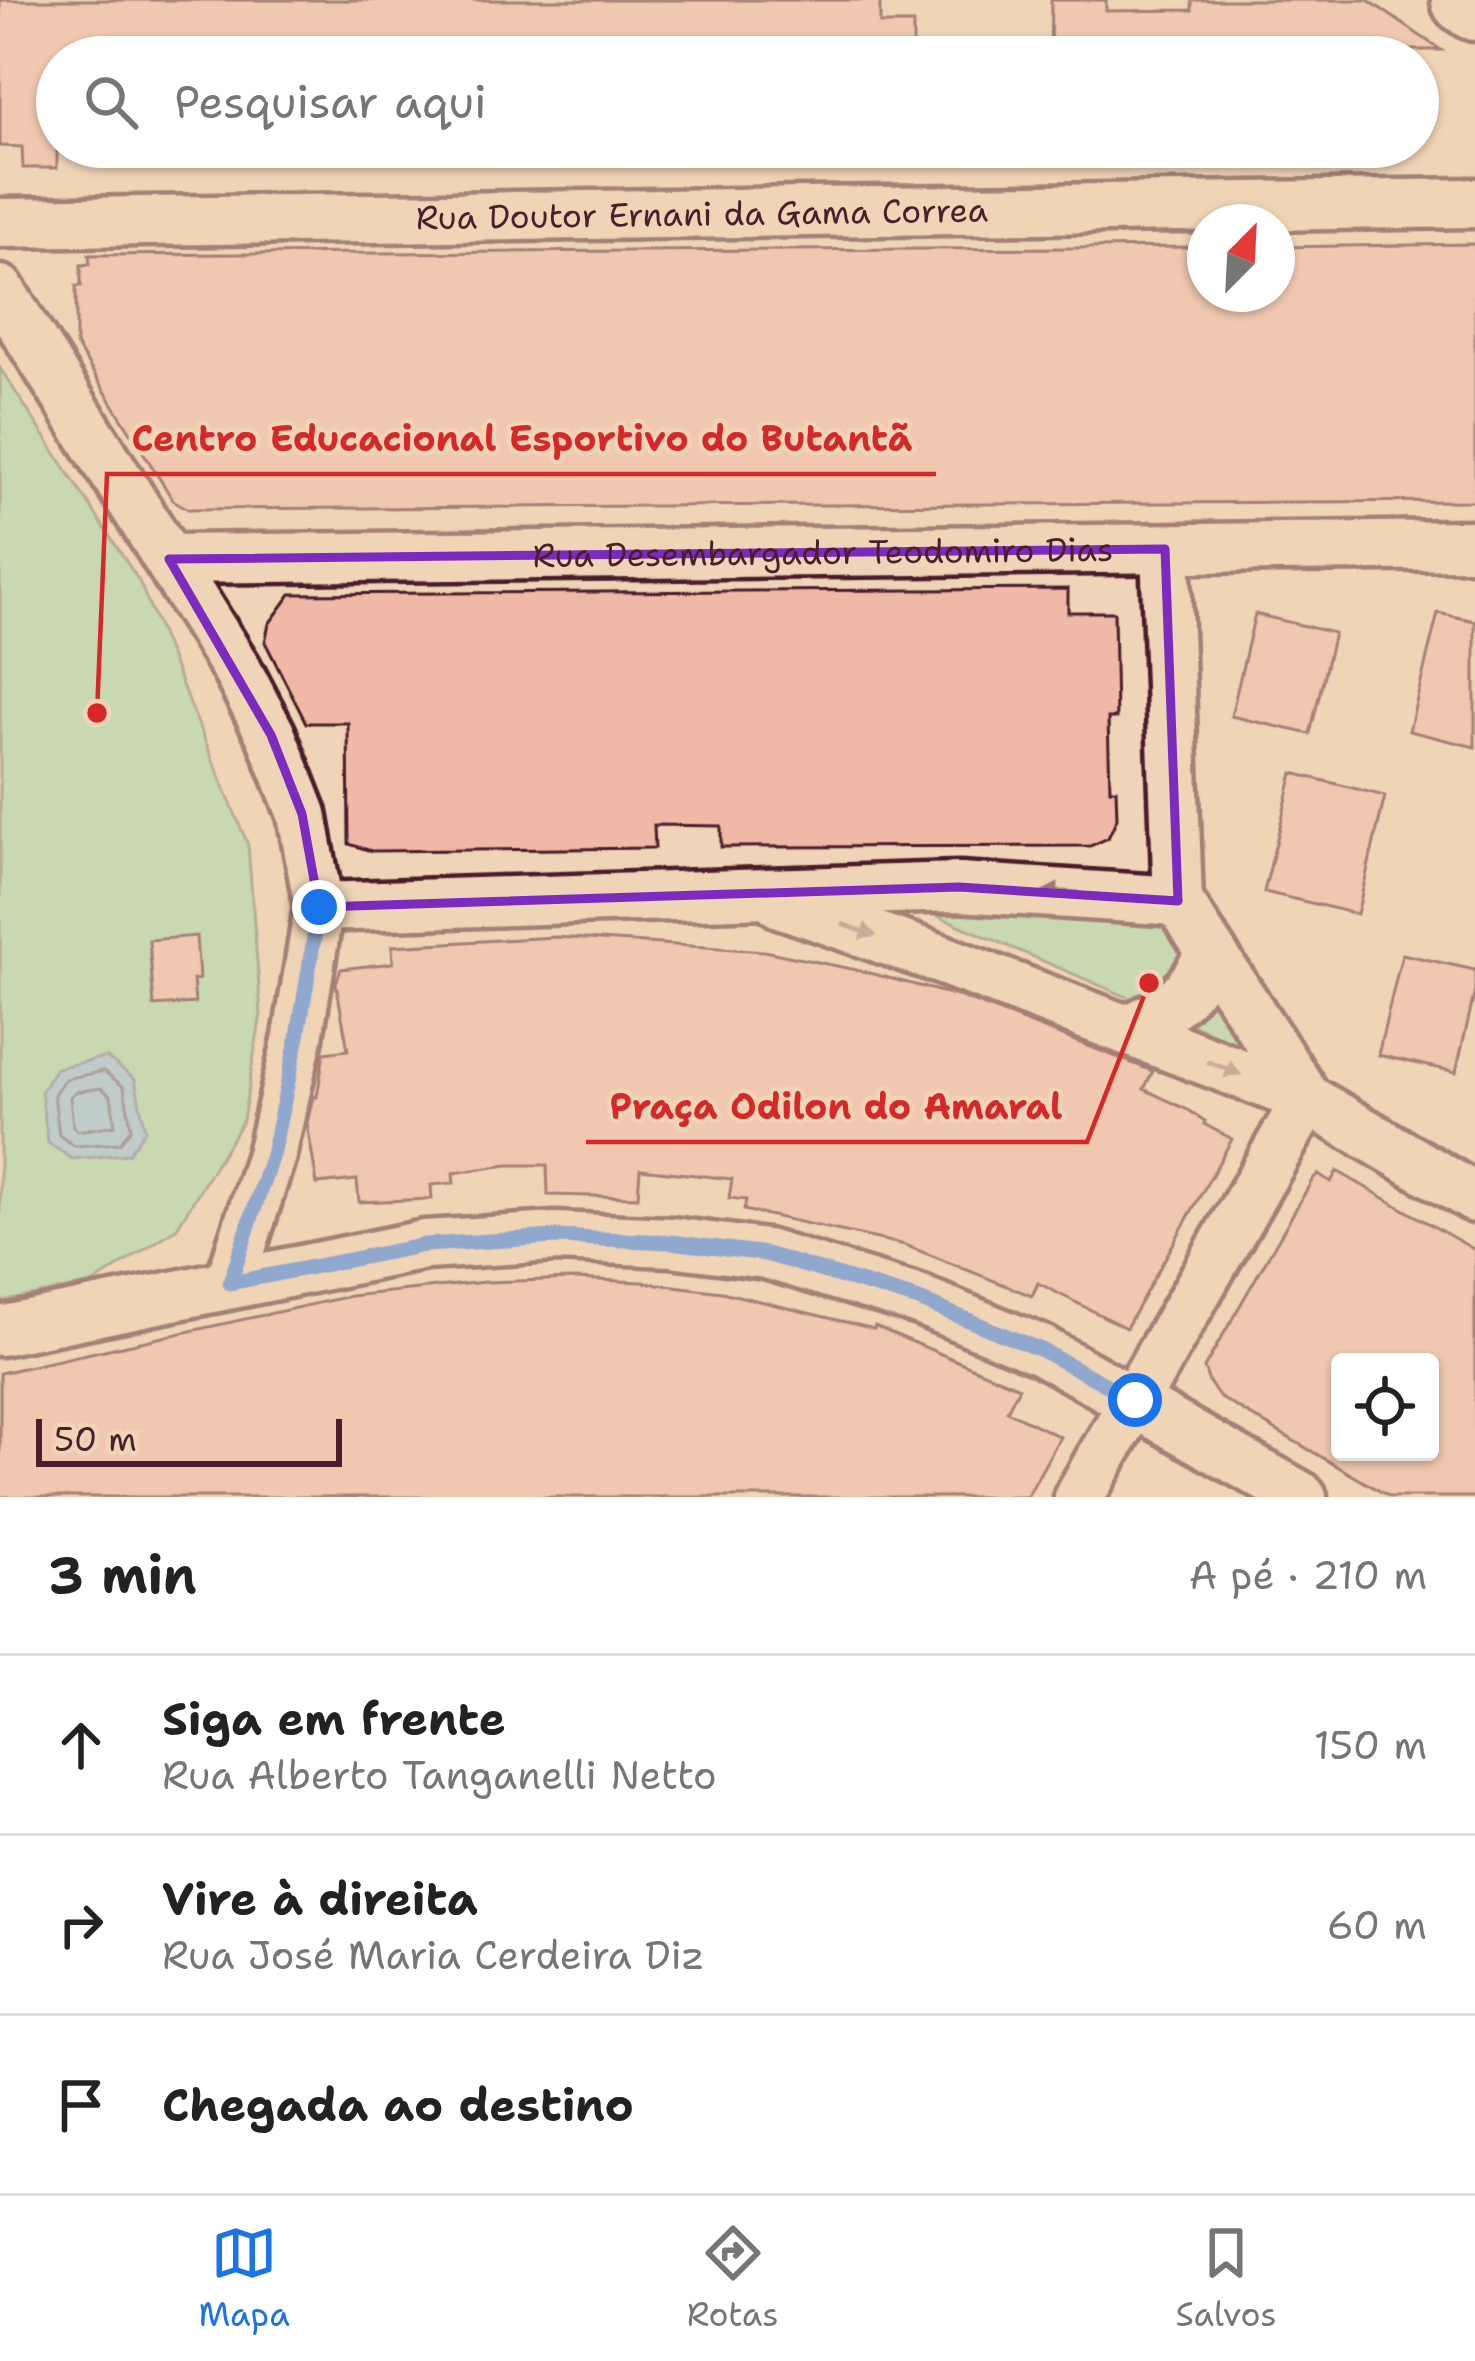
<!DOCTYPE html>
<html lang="pt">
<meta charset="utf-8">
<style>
:root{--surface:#fff;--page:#f2f2f2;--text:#222;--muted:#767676;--line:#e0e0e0;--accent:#1a73e8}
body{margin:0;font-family:"Shantell Sans",sans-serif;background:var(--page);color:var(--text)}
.controls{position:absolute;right:36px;bottom:36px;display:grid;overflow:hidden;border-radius:12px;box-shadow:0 3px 9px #0004}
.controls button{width:108px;height:108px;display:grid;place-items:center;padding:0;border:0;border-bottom:3px solid var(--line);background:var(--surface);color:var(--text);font:60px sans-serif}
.compass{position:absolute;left:1187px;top:204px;width:108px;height:108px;border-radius:50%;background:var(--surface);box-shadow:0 3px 9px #0004;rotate:24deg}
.scale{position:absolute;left:36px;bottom:30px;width:306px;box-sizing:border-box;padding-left:12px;border:6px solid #4a1f2b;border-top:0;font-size:33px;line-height:42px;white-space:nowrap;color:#4a1f2b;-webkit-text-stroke:9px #f0d4b7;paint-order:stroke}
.stop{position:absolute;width:36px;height:36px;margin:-27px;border:9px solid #1a73e8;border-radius:50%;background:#fff}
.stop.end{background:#1a73e8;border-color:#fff;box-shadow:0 3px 12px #0008}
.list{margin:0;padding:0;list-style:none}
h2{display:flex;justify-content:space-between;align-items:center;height:156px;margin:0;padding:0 48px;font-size:51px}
h2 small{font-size:39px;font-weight:400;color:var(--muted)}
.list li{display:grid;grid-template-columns:78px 1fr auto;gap:36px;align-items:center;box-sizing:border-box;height:180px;padding:0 48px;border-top:3px solid var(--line)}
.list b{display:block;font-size:45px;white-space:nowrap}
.list p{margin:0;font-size:39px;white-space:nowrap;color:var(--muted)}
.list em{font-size:39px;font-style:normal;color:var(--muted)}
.icon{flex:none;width:66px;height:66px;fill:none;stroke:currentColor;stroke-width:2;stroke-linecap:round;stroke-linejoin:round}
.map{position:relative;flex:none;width:1475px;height:1497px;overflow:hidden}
.search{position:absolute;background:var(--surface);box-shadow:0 3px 9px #0004;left:36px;right:36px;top:36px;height:132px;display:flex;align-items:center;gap:30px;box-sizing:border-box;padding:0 42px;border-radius:66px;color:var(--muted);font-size:45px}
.sheet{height:696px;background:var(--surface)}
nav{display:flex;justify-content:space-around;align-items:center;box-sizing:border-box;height:168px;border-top:3px solid var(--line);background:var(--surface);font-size:33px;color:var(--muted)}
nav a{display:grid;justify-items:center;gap:6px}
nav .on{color:var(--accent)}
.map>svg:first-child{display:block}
.green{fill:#97ddab;stroke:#707e6b;stroke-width:3}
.water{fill:#83c4e3;stroke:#6c8299;stroke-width:3}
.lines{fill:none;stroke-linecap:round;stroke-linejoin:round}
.shore{stroke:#616175;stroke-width:3}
.building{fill:#efb8a7;stroke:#4a1f2b;stroke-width:3;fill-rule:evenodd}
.street-casing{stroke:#4a1f2b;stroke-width:57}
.secondary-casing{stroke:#4a1f2b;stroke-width:75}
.street{stroke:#f0d4b7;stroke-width:48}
.secondary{stroke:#f0d4b7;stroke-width:66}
.oneway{fill:#9d7a71}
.route{stroke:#1a73e8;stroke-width:15}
.marked{fill:none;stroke:#7b2cbf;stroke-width:9;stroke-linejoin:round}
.labels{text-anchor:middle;stroke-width:9;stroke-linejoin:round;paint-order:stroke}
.street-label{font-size:33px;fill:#4a1f2b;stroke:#f0d4b7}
.leader{fill:none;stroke:#d62828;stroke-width:4.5}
.callout-dot{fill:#d62828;stroke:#f0d4b7;stroke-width:4.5}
.callout-label{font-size:36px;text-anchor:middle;font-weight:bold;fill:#d62828;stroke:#f0d4b7;stroke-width:9;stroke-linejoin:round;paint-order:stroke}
</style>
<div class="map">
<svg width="1475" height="1497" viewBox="0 0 1475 1497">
<rect width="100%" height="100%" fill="#f0d4b7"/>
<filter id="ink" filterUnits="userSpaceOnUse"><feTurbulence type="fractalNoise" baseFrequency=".00833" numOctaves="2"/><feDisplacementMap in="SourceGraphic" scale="24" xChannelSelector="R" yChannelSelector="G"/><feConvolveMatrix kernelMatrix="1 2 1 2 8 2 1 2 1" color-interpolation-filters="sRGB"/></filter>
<g filter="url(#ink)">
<path class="green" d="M0,368L139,581L248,845L261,1014L243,1120L176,1229L92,1284L0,1302Z
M931,913L1159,919L1244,1047Z"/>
<path class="water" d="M106,1057L135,1079L145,1130L128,1154L72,1159L48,1143L41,1092L56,1068Z"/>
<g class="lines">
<path class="shore" d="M104,1071L124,1087L131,1128L120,1143L74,1146L59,1135L54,1094L65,1079Z
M101,1088L111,1096L115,1125L77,1131L73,1126L70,1097L75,1092Z"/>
</g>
<path class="building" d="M0,0H880V24H913V57H57V168H23L22,147L0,146Z
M1051,0H1106V11L1192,10V0H1368L1441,50H1392V57H1050Z
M1475,244V501L188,509L173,500L76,345V286H81V265L90,264L89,255L1205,247V294H1277V247Z
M1068,589V612H1114L1116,718H1108L1110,789H1116L1117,818L1108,838L1090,846L721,847V826L654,825L655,848L371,851L349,844L348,723H306L265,642L269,624L291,594Z
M1438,613L1475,621V747L1409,731Z
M1255,614L1334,633L1310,734L1231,716Z
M1293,773L1385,796L1357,914L1264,892Z
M196,936L199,979L193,980L195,1003L154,1006L149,940Z
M556,937L764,951L866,972L961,997L1153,1071L1144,1089L1190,1111L1205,1121L1204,1124L1232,1139L1126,1328L1038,1283L1032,1296L905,1245L744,1210L746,1200L729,1198L732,1179L640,1169L638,1197L548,1195L547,1165H508L453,1173L454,1183L431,1185L432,1199L359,1202L357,1180L317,1184L307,1123L313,1097H317L324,1053L348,1050L336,983L341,969L393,963L392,946Z
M1402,954L1475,970V991L1456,1072L1378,1055Z
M1337,1171L1475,1250V1497H1390L1219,1397L1209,1382L1204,1368L1313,1179L1318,1174L1331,1182ZM1340,1362H1430V1452H1340Z
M574,1279L642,1282L722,1292L874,1329L875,1326L1019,1387L1007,1411L1060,1437L1027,1497H0V1373L350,1296L485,1282Z"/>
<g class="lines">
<g class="street-casing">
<g id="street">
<path id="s1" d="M0,223L1475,203"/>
<path d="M0,290L236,668L271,735L302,814L319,907L298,1037L271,1155L230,1283"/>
<path d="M1165,549L1178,901L1307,1099"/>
<path id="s2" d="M169,559L1475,545"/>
<path d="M780,903L935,957L1307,1099L1475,1198"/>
<path d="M319,907L959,887L1178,901"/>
<path d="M1126,1030C1166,1014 1195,992 1210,951"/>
<path d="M0,1331L425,1245L555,1237L671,1242L766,1254L919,1300L1041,1350L1302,1497"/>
<path d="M1079,1497L1307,1099"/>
</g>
</g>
<g class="secondary-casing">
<path id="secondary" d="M1465,0L1475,7"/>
</g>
<use href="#street" class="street"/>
<use href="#secondary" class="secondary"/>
</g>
<defs><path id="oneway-solid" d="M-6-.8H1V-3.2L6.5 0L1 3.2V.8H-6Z" transform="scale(3)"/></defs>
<g class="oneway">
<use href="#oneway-solid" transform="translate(1061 892) rotate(-177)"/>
<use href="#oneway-solid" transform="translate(859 930) rotate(19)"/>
<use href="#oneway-solid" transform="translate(1224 1068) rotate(21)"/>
</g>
</g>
<g class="lines" filter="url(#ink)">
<path class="route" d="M319,907L298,1036L272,1155L230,1283L425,1245L555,1237L671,1242L766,1254L919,1300L1041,1350L1135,1400"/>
</g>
<path d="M0 0H1475V1497H0ZM1165,549L1178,901L959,887L319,907L302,814L271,735L169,559Z" fill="#f0d4b7" fill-opacity=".55" fill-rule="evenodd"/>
<path class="marked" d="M1165,549L1178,901L959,887L319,907L302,814L271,735L169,559Z"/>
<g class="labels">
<g class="street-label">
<text dy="12" stroke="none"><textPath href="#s1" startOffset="702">Rua Doutor Ernani da Gama Correa</textPath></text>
<text dy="12" stroke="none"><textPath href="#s2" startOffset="654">Rua Desembargador Teodomiro Dias</textPath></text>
</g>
</g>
<path class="leader" d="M97 713L107 474H936M1149 983L1087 1142H586"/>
<g class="callout-dot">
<circle cx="97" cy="713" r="12"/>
<circle cx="1149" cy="983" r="12"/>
</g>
<g class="callout-label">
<text x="522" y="451">Centro Educacional Esportivo do Butantã</text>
<text x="836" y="1119">Praça Odilon do Amaral</text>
</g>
</svg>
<div class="controls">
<button><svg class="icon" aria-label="locate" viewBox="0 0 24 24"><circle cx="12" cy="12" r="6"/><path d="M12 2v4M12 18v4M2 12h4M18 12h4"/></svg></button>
</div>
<svg class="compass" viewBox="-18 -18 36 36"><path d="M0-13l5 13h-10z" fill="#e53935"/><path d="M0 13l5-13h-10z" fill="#767676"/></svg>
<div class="scale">50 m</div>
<div class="stop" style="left:1135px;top:1400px"></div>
<div class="stop end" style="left:319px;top:907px"></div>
<div class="search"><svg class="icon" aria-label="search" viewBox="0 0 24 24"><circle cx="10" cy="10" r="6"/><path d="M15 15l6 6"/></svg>Pesquisar aqui</div>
</div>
<section class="sheet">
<h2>3 min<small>A pé · 210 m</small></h2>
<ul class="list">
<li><svg class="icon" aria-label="ahead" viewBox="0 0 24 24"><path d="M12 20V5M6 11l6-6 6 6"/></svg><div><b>Siga em frente</b><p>Rua Alberto Tanganelli Netto</p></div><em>150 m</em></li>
<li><svg class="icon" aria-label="right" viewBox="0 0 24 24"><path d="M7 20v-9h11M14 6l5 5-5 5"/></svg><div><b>Vire à direita</b><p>Rua José Maria Cerdeira Diz</p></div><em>60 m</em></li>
<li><svg class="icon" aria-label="arrive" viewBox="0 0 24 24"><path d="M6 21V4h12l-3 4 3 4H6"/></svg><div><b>Chegada ao destino</b></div></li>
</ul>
</section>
<nav>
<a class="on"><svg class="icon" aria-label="map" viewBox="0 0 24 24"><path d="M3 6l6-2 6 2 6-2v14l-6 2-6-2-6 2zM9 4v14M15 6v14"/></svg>Mapa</a>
<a><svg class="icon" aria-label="directions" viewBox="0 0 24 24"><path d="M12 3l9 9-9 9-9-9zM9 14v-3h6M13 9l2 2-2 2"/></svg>Rotas</a>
<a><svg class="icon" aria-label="saved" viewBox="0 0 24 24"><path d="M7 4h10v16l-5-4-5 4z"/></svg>Salvos</a>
</nav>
